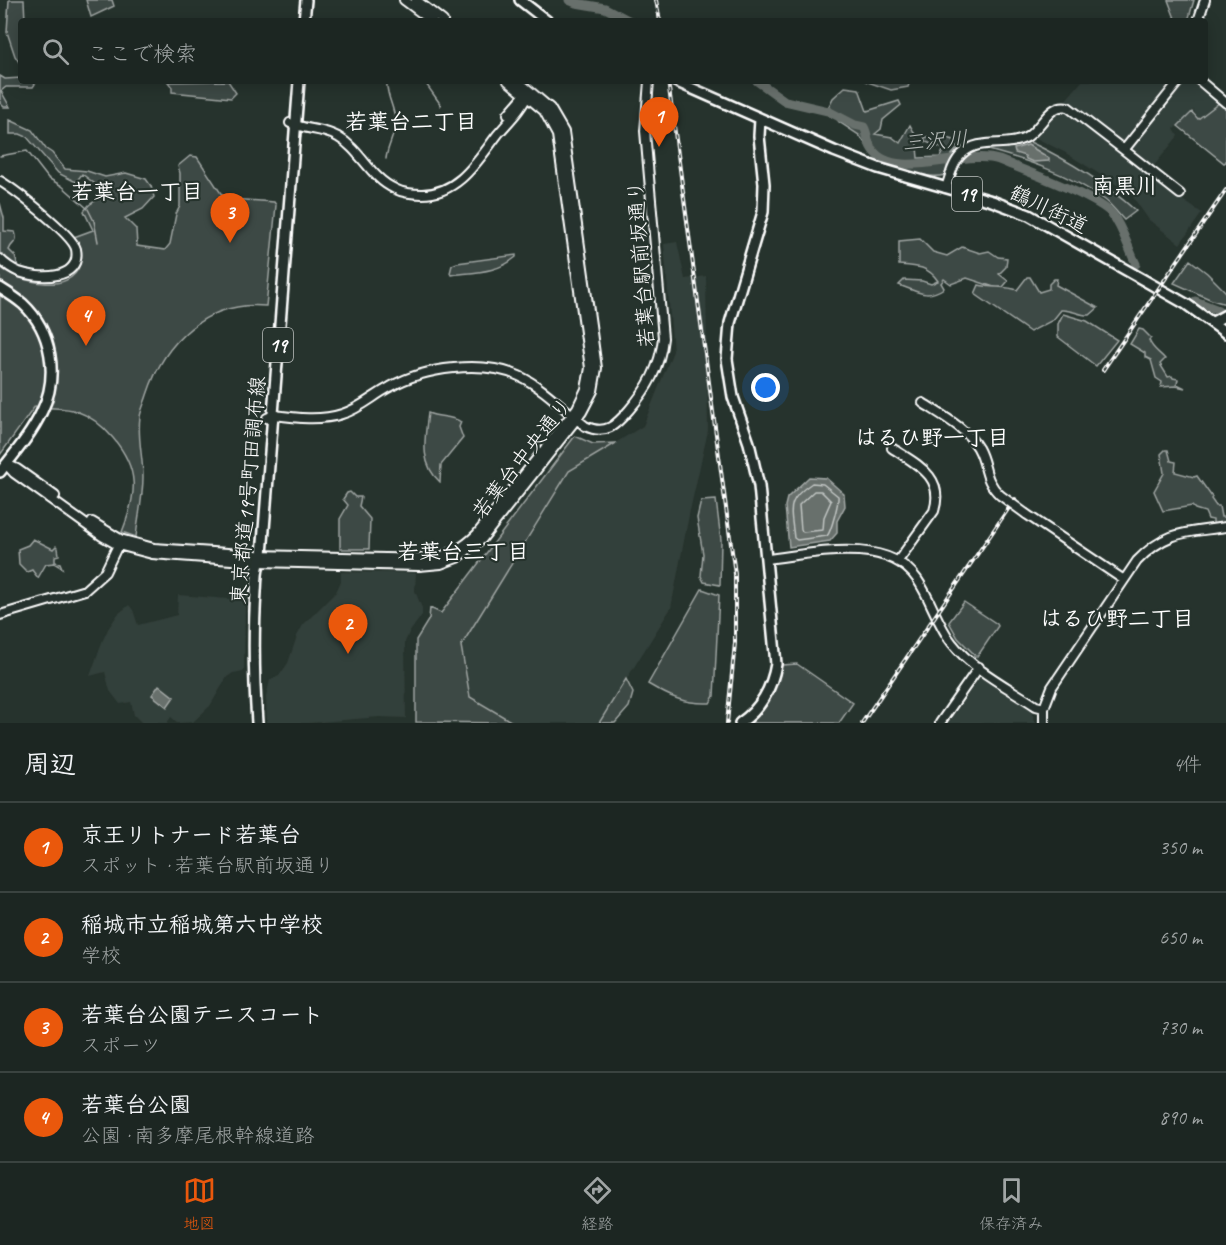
<!DOCTYPE html>
<html lang="ja">
<meta charset="utf-8">
<style>
:root{--surface:#1c2622;--page:#252e2a;--text:#f1f3f6;--muted:#a0a5a5;--line:#3a4340;--accent:#ea580c}
body{margin:0;font-family:Caveat,"Klee One",sans-serif;background:var(--page);color:var(--text)}
.you{position:absolute;left:766px;top:388px;width:21px;height:21px;margin:-15px;border:4px solid #fff;border-radius:50%;background:#1a73e8;box-shadow:0 0 0 9px #1a73e833}
.badge{display:grid;place-items:center;width:39px;height:39px;border-radius:50%;background:var(--accent);color:#fff;font-size:20px;font-weight:700}
.pin{position:absolute;translate:-50% -50px;filter:drop-shadow(0 2px 3px #0008)}
.pin::after{content:'';position:absolute;top:32px;width:21px;height:18px;background:inherit;clip-path:polygon(0 0,100% 0,50% 100%)}
.list{margin:0;padding:0;list-style:none}
h2{display:flex;justify-content:space-between;align-items:center;height:78px;margin:0;padding:0 24px;font-size:26px}
h2 small{font-size:20px;font-weight:400;color:var(--muted)}
.list li{display:grid;grid-template-columns:39px 1fr auto;gap:18px;align-items:center;box-sizing:border-box;height:90px;padding:0 24px;border-top:2px solid var(--line)}
.list b{display:block;font-size:22px;white-space:nowrap}
.list p{margin:0;font-size:20px;white-space:nowrap;color:var(--muted)}
.list em{font-size:20px;font-style:normal;color:var(--muted)}
.icon{flex:none;width:33px;height:33px;fill:none;stroke:currentColor;stroke-width:2;stroke-linecap:round;stroke-linejoin:round}
.map{position:relative;flex:none;width:1226px;height:723px;overflow:hidden}
.search{position:absolute;background:var(--surface);box-shadow:0 3px 15px #0003;left:18px;right:18px;top:18px;height:66px;display:flex;align-items:center;gap:15px;box-sizing:border-box;padding:0 21px;border-radius:6px;color:var(--muted);font-size:22px}
.sheet{height:438px;background:var(--surface)}
nav{display:flex;justify-content:space-around;align-items:center;box-sizing:border-box;height:84px;border-top:2px solid var(--line);background:var(--surface);font-size:16px;color:var(--muted)}
nav a{display:grid;justify-items:center;gap:3px}
nav .on{color:var(--accent)}
.map>svg:first-child{display:block}
.built{fill:#333f3a}
.green{fill:#3e4944;stroke:#9ea4a2;stroke-width:1.5}
.water{fill:#67706c;stroke:#a4a9a7;stroke-width:1.5}
.lines{fill:none;stroke-linecap:round;stroke-linejoin:round}
.shore{stroke:#c2c6c4;stroke-width:1.5}
.stream{stroke:#a4a9a7;stroke-width:1.5}
.river{stroke:#67706c;stroke-width:9}
.minor-casing{stroke:#fff;stroke-width:12}
.major-casing{stroke:#fff;stroke-width:14}
.minor{stroke:#26332d;stroke-width:8}
.major{stroke:#26332d;stroke-width:9}
.rail-casing{stroke:#fff;stroke-width:4}
.rail{stroke:#26332d;stroke-width:1.5;stroke-dasharray:4.5;stroke-linecap:butt}
.minor-bridge-casing{stroke:#fff;stroke-width:12;stroke-linecap:butt}
.minor-bridge{stroke:#26332d;stroke-width:8}
.labels{text-anchor:middle;stroke-width:4.5;stroke-linejoin:round;paint-order:stroke}
.shield{fill:#26332d;stroke:#bec2c0;stroke-width:1.5}
.shield-label{font-size:20px;font-weight:bold;fill:#fff}
.street-label{font-size:21px;fill:#fff;stroke:#26332d}
.neighbourhood-label{font-size:22px;font-weight:bold;fill:#fff;stroke:#26332d}
.water-label{font-size:22px;font-style:italic;fill:#b3b8b6;stroke:#26332d}
</style>
<div class="map">
<svg width="1226" height="723" viewBox="0 0 1226 723">
<rect width="100%" height="100%" fill="#26332d"/>
<filter id="ink" filterUnits="userSpaceOnUse"><feTurbulence type="fractalNoise" baseFrequency=".0167" numOctaves="2"/><feDisplacementMap in="SourceGraphic" scale="12" xChannelSelector="R" yChannelSelector="G"/><feConvolveMatrix kernelMatrix="1 2 1 2 8 2 1 2 1" color-interpolation-filters="sRGB"/></filter>
<g filter="url(#ink)">
<path class="built" d="M1082,81H1196L1219,102L1198,118L1193,110L1174,129L1178,136L1149,172L1175,195L1202,213L1180,244L1149,220L1130,193L1064,152L1036,138V135Z
M677,242L685,279L706,276L708,431L689,515L671,608L599,723H514L470,697L461,646L569,471L643,426L673,351L664,244Z
M341,572L416,573L415,591L422,608V615L409,633L405,642L406,718L379,717L309,723H267L266,697L270,680L279,676L288,663L297,636L303,625L336,592L341,581Z
M178,595L242,600L245,603L244,671L233,673L227,677L210,706L193,722L178,723L171,717L167,723H142L134,715L131,702L120,704L110,691L105,672L90,676L102,642L108,629L118,614L129,605L133,610L138,625L177,615Z
M982,676L1030,708L1036,723H948L980,677Z"/>
<path class="green" d="M9,0H24L25,21H21V65L15,56L7,32Z
M86,0H112L114,6L91,17Z
M1168,0H1194L1188,21H1176Z
M0,76L5,79L21,78V81H37L33,87H6L1,91L10,107H4L0,103Z
M228,81L236,93L231,98L172,92V87L168,82Z
M865,81H910L908,87L891,90Z
M845,87L859,89L867,111L899,101L901,105L883,120L881,129L875,134L892,137L900,143L910,125L916,136L918,158L940,157L944,149L926,142L924,138L936,135L954,140L958,148L949,158L945,175C923,181 900,165 878,161L859,135L839,122L828,108L833,98Z
M1219,103L1226,108V162L1224,163L1178,126L1192,112L1198,119Z
M10,120L32,130L46,149L52,153L65,169L87,171L105,177L126,173L146,179L151,186L154,197L143,209L125,218L136,229L137,246L165,250L170,244L176,214L180,206V173L178,166L190,156L197,157L222,195L231,199L274,202L276,205L266,306C207,300 164,342 147,395C145,402 141,410 140,417C137,437 143,457 143,477C143,497 138,517 136,537L122,532C137,494 140,470 113,438C103,426 91,416 76,411C66,407 48,409 35,406L0,455V267C18,282 71,296 80,264C83,253 80,246 74,237L93,230L84,211L89,205L107,193L82,174L76,182L58,173L27,137L20,134H10Z
M1030,142C1068,160 1105,183 1136,211L1124,220C1118,214 1112,205 1105,200C1070,174 1026,160 985,149L1013,147Z
M0,203L4,218V231L15,232C19,244 11,242 9,250L15,256L18,267L7,261L0,255Z
M920,239L933,252L947,256L962,247L980,253L989,251L998,257L1007,258L1006,267L999,274L1008,281L1003,287H994L967,278L951,284L944,279L941,283L944,288C926,300 917,291 899,285L904,280L922,281L931,284L938,281C928,266 916,266 899,265V241Z
M516,255V257C498,273 474,272 451,275L450,273L452,265L457,263Z
M1190,260L1207,273L1226,292V304L1212,300L1174,283Z
M1027,277H1030L1039,292L1049,289V284L1054,279H1057L1056,285L1098,308L1090,315C1080,316 1071,309 1061,310L1053,320L1030,332L975,294L979,285C991,288 1008,286 1017,290Z
M1063,314L1087,321L1117,340L1096,366L1058,337V324Z
M1139,329L1143,330L1151,338L1149,340C1152,349 1159,352 1165,359L1160,364L1168,377L1172,376L1173,378L1178,379L1177,384L1185,388L1176,386L1161,387L1162,382L1156,378L1151,360L1145,357V353L1130,344Z
M428,413C439,418 451,415 461,422L459,427L463,438L441,465L440,482C419,463 425,438 428,413Z
M575,436L593,444L616,443L569,471L461,646L470,697L514,723L416,722V640L429,619L430,608L441,613Z
M1165,450H1168L1171,461L1176,462L1175,472L1194,477L1197,476L1212,497L1211,499L1216,506H1219L1221,517H1226V522L1213,524V520L1208,519L1205,512L1195,509L1192,506L1163,511L1154,491L1164,473L1161,454Z
M350,492L355,497H361L359,506L370,519L369,549H340V519L348,505L343,499L347,493Z
M716,500L721,540L720,585L704,582L701,576L703,554L697,518L701,501Z
M33,539L53,549L56,546L58,548L59,555L55,556V562L60,563L62,568L54,563L46,564L38,578L32,570L27,572L19,564L18,549L28,545Z
M702,589L719,595L714,696L710,703C684,704 670,697 648,684Z
M964,602L997,624L998,626L977,657L958,638L949,622Z
M797,664L853,703L839,723H751C769,707 776,688 782,665Z
M626,679L633,693L629,707L615,723H599Z"/>
<path class="water" d="M1028,145L1049,158V161L1033,162L1026,159L1025,156L1015,153L1014,149Z
M809,477L826,478L844,494L845,506L837,521V533L830,541L789,547L785,506L787,498Z
M159,685L174,697L167,707L152,695Z"/>
<g class="lines">
<path class="shore" d="M812,483L823,484L838,496C839,502 831,532 827,536L797,540L794,538C791,509 785,501 812,483Z
M814,491H821L831,501L824,517L823,530L803,532L801,530L799,505Z"/>
<path class="stream" d="M424,81L441,105L440,106
M0,156L27,151L48,178L62,186L88,209L94,221L98,242
M386,159C387,147 395,136 395,123C396,108 385,95 387,81"/>
<path class="river" d="M569,0L576,3L605,8L630,21
M757,81L785,101L828,111L855,125L864,127C868,134 867,142 872,149C894,183 966,148 999,160C1023,170 1097,197 1112,214C1123,228 1128,248 1136,264
M1195,301L1218,310"/>
<g class="minor-casing">
<path id="minor" d="M404,0L432,21
M416,0L443,21
M1198,21L1205,0
M1200,81L1226,103
M508,114L528,91
M290,123C305,130 323,128 338,137C361,150 370,178 395,189C403,193 413,194 422,194C459,194 478,160 498,134C508,122 522,109 528,94
M1124,150L1180,194
M0,181C15,190 72,234 76,249C82,281 38,279 19,272C12,269 6,265 0,259
M946,188C950,176 953,162 962,154C979,137 1005,148 1025,138C1040,131 1049,102 1068,107L1124,150L1179,81
M923,403C943,416 966,428 978,448C988,466 983,479 1000,495
M267,418L274,415C296,418 321,421 342,414C360,409 374,395 390,387C425,367 482,360 519,376C542,386 566,411 585,426C606,436 616,425 629,410C648,388 660,367 663,338L645,131L649,81
M892,448C916,464 945,476 934,511L898,561
M6,464L14,473L102,536L118,545L152,554L258,562L419,566L441,564L457,558L482,539L582,412L593,391L597,368L564,132L550,108L518,81
M8,465L17,469L55,496
M1026,514L1124,580
M92,522L120,539L154,548L257,555L428,559C449,556 463,548 477,534L577,408L586,389L590,368L557,135L544,111L508,81
M767,559C812,554 886,535 917,579C931,599 937,624 952,643C973,670 1008,687 1036,706L1044,708
M0,615L85,590L105,572L118,545
M940,723L979,667
M1044,723V708L1052,687L1137,561C1167,530 1186,533 1226,527"/>
</g>
<g class="major-casing">
<path id="major" d="M520,0L547,21
M304,21L306,0
M675,81L834,151L878,168L992,201L1029,215L1186,304L1226,333
M0,288C8,293 16,298 23,304C52,331 59,376 42,411C32,433 15,453 0,472
M1213,322L1226,315
M257,723C254,679 253,636 256,592C257,579 256,566 262,555L299,81
M740,723C760,710 772,688 776,664L759,486L749,443L733,397L727,359L730,323L763,212L764,184L759,136L760,119"/>
</g>
<use href="#minor" class="minor"/>
<use href="#major" class="major"/>
<g class="rail-casing">
<path id="rail" d="M656,0L660,21
M668,81L735,574V643L727,723
M1103,370L1226,190
M862,723L1015,499"/>
</g>
<use href="#rail" class="rail"/>
<g class="minor-bridge-casing">
<path id="minor-bridge" d="M1000,495L1026,514"/>
</g>
<use href="#minor-bridge" class="minor-bridge"/>
</g>
</g>
<g class="labels">
<g class="shield">
<rect x="952" y="177" width="30" height="34" rx="4.5"/>
<rect x="263" y="328" width="30" height="34" rx="4.5"/>
</g>
<g class="shield-label">
<text x="967" y="201">19</text>
<text x="278" y="352">19</text>
</g>
<g class="street-label">
<text transform="translate(1049 209) rotate(26)" y="7">鶴川街道</text>
<text transform="translate(641 264) rotate(-94)" y="7">若葉台駅前坂通り</text>
<text transform="translate(522 458) rotate(-52)" y="7">若葉台中央通り</text>
<text transform="translate(248 490) rotate(-85)" y="7">東京都道19号町田調布線</text>
</g>
<g class="neighbourhood-label">
<text x="411" y="129">若葉台二丁目</text>
<text x="1125" y="193">南黒川</text>
<text x="137" y="199">若葉台一丁目</text>
<text x="932" y="445">はるひ野一丁目</text>
<text x="463" y="559">若葉台三丁目</text>
<text x="1117" y="626">はるひ野二丁目</text>
</g>
<g class="water-label">
<text transform="translate(935 140) rotate(-4)" y="8">三沢川</text>
</g>
</g>
</svg>
<div class="you"></div>
<div class="pin badge" style="left:659px;top:147px">1</div>
<div class="pin badge" style="left:348px;top:654px">2</div>
<div class="pin badge" style="left:230px;top:243px">3</div>
<div class="pin badge" style="left:86px;top:346px">4</div>
<div class="search"><svg class="icon" aria-label="search" viewBox="0 0 24 24"><circle cx="10" cy="10" r="6"/><path d="M15 15l6 6"/></svg>ここで検索</div>
</div>
<section class="sheet">
<h2>周辺<small>4件</small></h2>
<ul class="list">
<li><span class="badge">1</span><div><b>京王リトナード若葉台</b><p>スポット · 若葉台駅前坂通り</p></div><em>350 m</em></li>
<li><span class="badge">2</span><div><b>稲城市立稲城第六中学校</b><p>学校</p></div><em>650 m</em></li>
<li><span class="badge">3</span><div><b>若葉台公園テニスコート</b><p>スポーツ</p></div><em>730 m</em></li>
<li><span class="badge">4</span><div><b>若葉台公園</b><p>公園 · 南多摩尾根幹線道路</p></div><em>890 m</em></li>
</ul>
</section>
<nav>
<a class="on"><svg class="icon" aria-label="map" viewBox="0 0 24 24"><path d="M3 6l6-2 6 2 6-2v14l-6 2-6-2-6 2zM9 4v14M15 6v14"/></svg>地図</a>
<a><svg class="icon" aria-label="directions" viewBox="0 0 24 24"><path d="M12 3l9 9-9 9-9-9zM9 14v-3h6M13 9l2 2-2 2"/></svg>経路</a>
<a><svg class="icon" aria-label="saved" viewBox="0 0 24 24"><path d="M7 4h10v16l-5-4-5 4z"/></svg>保存済み</a>
</nav>
